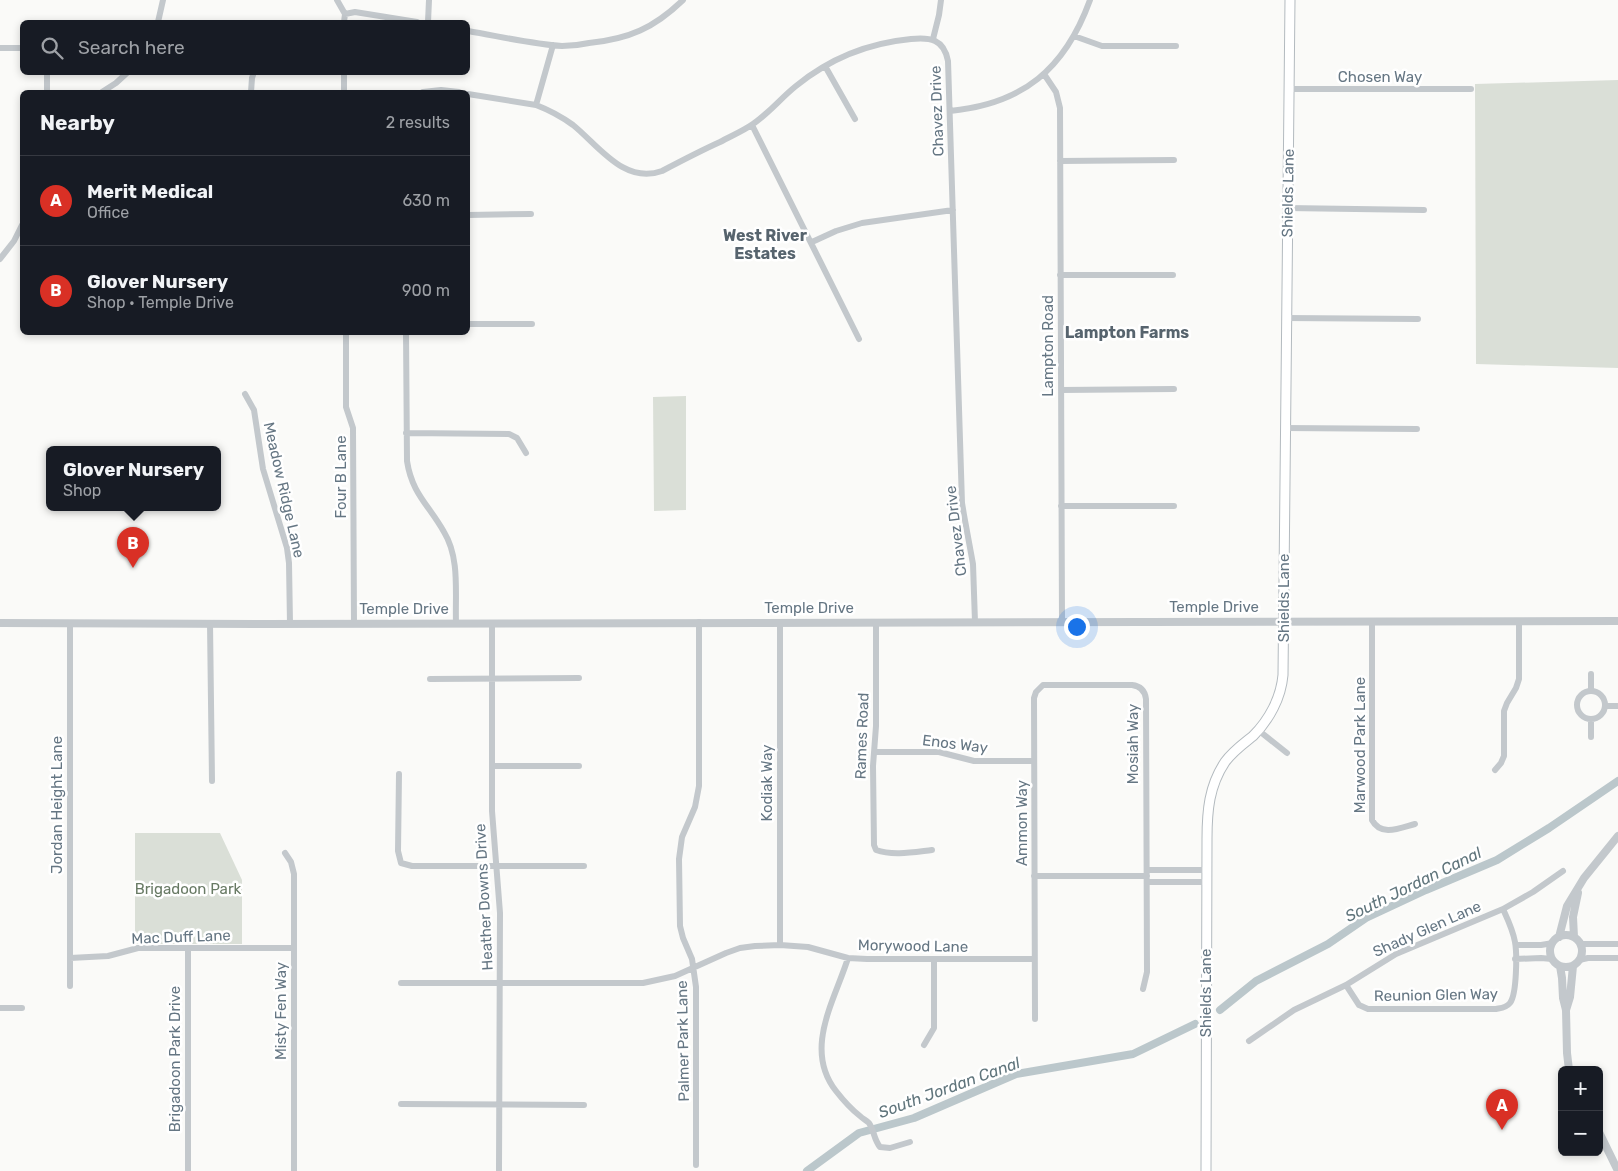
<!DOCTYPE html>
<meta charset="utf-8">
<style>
:root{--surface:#171b24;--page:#242831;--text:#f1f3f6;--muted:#9ea1a6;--line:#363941;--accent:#d93025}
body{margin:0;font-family:Rubik,sans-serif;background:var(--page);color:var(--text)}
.controls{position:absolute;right:15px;bottom:15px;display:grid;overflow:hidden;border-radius:8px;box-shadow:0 2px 8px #0003}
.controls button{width:45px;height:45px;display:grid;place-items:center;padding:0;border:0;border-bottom:1px solid var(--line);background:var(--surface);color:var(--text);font:25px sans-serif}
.you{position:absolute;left:1076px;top:626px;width:18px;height:18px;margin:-12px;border:4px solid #fff;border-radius:50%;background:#1a73e8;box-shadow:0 0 0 8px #1a73e833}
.badge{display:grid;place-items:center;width:32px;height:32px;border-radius:50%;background:var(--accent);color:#fff;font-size:16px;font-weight:700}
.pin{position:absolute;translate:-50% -41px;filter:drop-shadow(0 1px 2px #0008)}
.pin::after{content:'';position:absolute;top:26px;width:18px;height:15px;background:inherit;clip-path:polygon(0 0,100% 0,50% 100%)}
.popup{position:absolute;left:46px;top:446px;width:175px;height:65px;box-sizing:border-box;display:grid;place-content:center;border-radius:8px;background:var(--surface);filter:drop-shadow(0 1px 4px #0005);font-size:16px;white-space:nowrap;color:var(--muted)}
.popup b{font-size:19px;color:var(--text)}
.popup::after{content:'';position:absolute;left:50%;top:100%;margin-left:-10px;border:10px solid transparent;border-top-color:var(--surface)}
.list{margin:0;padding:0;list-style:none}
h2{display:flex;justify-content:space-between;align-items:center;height:65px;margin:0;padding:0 20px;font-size:21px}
h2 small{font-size:16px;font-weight:400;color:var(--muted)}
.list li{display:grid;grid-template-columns:32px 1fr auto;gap:15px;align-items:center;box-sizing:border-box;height:90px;padding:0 20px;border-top:1px solid var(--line)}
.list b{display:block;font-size:19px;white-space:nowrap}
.list p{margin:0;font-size:16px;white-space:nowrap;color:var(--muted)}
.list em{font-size:16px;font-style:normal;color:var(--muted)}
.icon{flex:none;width:28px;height:28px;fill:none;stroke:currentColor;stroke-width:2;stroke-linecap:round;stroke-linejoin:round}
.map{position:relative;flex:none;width:1618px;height:1171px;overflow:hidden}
.search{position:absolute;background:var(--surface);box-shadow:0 2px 8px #0003;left:20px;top:20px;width:450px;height:55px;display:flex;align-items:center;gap:12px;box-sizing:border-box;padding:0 18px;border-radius:8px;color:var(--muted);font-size:19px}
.panel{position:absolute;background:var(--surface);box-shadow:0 2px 8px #0003;left:20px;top:90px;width:450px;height:245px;border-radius:8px}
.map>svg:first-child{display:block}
.green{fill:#dadfd7}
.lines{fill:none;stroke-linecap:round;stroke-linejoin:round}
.canal{stroke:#bbc7cb;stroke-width:8}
.secondary-casing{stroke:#b3babf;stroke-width:11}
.minor{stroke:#c3c8cc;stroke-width:6}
.tertiary{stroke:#c3c8cc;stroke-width:8}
.secondary{stroke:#fff;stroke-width:9}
.labels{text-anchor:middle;stroke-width:5;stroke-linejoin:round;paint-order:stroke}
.street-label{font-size:15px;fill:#657683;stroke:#fff}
.park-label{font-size:15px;fill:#687a64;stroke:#fff}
.neighbourhood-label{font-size:16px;font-weight:bold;fill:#57646e;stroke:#fff}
.water-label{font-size:16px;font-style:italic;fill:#60757c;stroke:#fff}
</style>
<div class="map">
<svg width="1618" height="1171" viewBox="0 0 1618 1171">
<rect width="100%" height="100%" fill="#fafaf8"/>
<path class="green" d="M1618,80V368L1476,364L1475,84Z
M686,396V510L654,511L653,397Z
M135,833H220L242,880V944H135Z"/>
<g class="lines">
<path class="canal" d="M1220,1010L1256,981L1328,944L1366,918L1426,890L1497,860L1549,828L1618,781
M807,1171L859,1133L914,1118L1016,1074L1133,1054L1195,1024"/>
<g class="secondary-casing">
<path id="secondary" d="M1206,1171L1207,839C1207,811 1209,786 1225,762C1233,751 1243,744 1253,736C1269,720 1281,698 1283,675L1290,0"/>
</g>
<path class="minor" d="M337,0L345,14L344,22
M345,14L355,12L417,22
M158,22L163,0
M428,22L429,0
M468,31C498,36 531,44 562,46C571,46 580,45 589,43C629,39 654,28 683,0
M1074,36L1102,46H1176
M933,39L939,15L941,0
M0,48H22
M825,66L855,119
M344,72V92
M1044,74L1056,92L1060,108L1062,621
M1289,89H1471
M47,92V72
M102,92L116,83L128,72
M251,92L252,78L254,72
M423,92L441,90L459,92
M468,94L536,105C549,110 562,117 573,125C598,145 624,185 662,171C681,161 700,151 720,142C731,136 743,131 753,124C769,113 781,98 796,86C829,59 869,43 911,39C930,37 944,39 948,61L962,503L964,515L973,564L975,622
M536,105L553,45
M950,111C1023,104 1065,69 1090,0
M752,125L859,339
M1060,161L1174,160
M1287,208L1424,210
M468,215L531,214
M812,242L836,231L862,223L953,210
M0,259L14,241L22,225
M1060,275H1173
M1286,318L1418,319
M468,324H532
M346,332V407L353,428L354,623
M406,332L407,461C412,494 429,505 444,532C460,558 455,593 456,623
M1061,390L1174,389
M245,394L254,410L263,469L287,548L289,563L290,624
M1285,428L1417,429
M406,433L509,434L517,438L526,453
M1061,506H1174
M1372,621V820C1381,837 1400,828 1415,824
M780,622V945
M876,622V726L873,766L874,845L876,850C893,856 914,852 932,850
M70,623V986
M210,623L212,781
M492,623V811L500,913L499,1171
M1591,674V691
M430,679L579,678
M1577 705a14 14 0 1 1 28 0a14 14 0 1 1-28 0Z
M1605,706H1618
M1591,719V737
M1258,730L1287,753
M874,752H939L974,761H1034
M492,766H579
M1495,770L1501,763L1504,756V711L1507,703L1516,688L1519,679V621
M399,774L398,851L401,863L412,866H584
M285,853L291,862L294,874V1171
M1147,870H1207
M1034,876H1147
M1147,882H1207
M1580,944H1618
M1516,945H1541L1553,943
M188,948V1171
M70,958L108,956L138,948H294
M848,958C835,1000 803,1049 836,1091C843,1100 851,1109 860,1116C863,1119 866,1120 869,1123C874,1130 874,1140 880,1147L890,1148L910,1142
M1515,959L1541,958L1552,959
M1579,960L1588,958H1618
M401,983H643L675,976L726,953L740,948L755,946L780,945L808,947L848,958L867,959H1034
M1346,985L1359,1005L1368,1009H1496C1501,1008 1506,1008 1510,1003C1517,994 1517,953 1515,942C1513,930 1508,920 1503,909
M0,1008H22
M1035,1019L1034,698L1036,692L1043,685H1132C1141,686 1145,691 1146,699L1147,972L1143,989
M1249,1041L1294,1010L1346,985L1396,954L1503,909L1533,892L1563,871
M924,1045L934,1028V959
M401,1104L584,1105
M696,1165V987L692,959L683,938L680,926L679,859L682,837L695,807L699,786V622"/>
<path class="tertiary" d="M0,623L263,624L1618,621
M1550 951a16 16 0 1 1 32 0a16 16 0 1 1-32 0Z
M1559,937L1567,906L1584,878L1618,836
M1574,937L1573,917L1578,893
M1560,966L1562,978L1563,998L1566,1010L1567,1053L1569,1070
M1566,1010L1570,997L1573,966
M1599,1132L1618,1171"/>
<use href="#secondary" class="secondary"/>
</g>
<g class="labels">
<g class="street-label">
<text x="1380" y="82">Chosen Way</text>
<text transform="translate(937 111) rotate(-92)" y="5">Chavez Drive</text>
<text transform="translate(1288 193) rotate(-89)" y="5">Shields Lane</text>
<text transform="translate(1048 346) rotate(-90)" y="5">Lampton Road</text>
<text transform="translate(341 477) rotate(-90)" y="5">Four B Lane</text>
<text transform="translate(284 490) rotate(77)" y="5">Meadow Ridge Lane</text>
<text transform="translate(956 531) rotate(-97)" y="5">Chavez Drive</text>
<text transform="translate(1284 598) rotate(-90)" y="5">Shields Lane</text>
<text x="1214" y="612">Temple Drive</text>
<text x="809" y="613">Temple Drive</text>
<text x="404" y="614">Temple Drive</text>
<text transform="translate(862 736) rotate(-88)" y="5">Rames Road</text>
<text transform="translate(955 744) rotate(7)" y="5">Enos Way</text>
<text transform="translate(1133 744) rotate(-90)" y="5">Mosiah Way</text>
<text transform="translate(1360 745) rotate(-90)" y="5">Marwood Park Lane</text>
<text transform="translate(767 783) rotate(-90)" y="5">Kodiak Way</text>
<text transform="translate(57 805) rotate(-90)" y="5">Jordan Height Lane</text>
<text transform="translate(1022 823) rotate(-90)" y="5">Ammon Way</text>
<text transform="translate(484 897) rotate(-93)" y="5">Heather Downs Drive</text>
<text transform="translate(1427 929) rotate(-24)" y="5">Shady Glen Lane</text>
<text transform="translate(181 937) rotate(-2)" y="5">Mac Duff Lane</text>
<text transform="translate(913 946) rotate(1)" y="5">Morywood Lane</text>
<text transform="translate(1206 993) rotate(-90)" y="5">Shields Lane</text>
<text transform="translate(1436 995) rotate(-1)" y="5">Reunion Glen Way</text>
<text transform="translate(281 1011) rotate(-90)" y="5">Misty Fen Way</text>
<text transform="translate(683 1041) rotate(-91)" y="5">Palmer Park Lane</text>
<text transform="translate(175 1059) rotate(-90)" y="5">Brigadoon Park Drive</text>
</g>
<g class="park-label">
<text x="188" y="894">Brigadoon Park</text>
</g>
<g class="neighbourhood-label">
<text x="765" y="241">West River<tspan x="765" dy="18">Estates</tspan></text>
<text x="1127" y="338">Lampton Farms</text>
</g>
<g class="water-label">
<text transform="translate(1413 884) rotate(-26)" y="6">South Jordan Canal</text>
<text transform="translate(949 1087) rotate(-20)" y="6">South Jordan Canal</text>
</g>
</g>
</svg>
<div class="controls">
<button>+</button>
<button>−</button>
</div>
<div class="you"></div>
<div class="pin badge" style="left:1502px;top:1130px">A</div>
<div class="pin badge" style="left:133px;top:568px">B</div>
<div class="popup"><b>Glover Nursery</b>Shop</div>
<div class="search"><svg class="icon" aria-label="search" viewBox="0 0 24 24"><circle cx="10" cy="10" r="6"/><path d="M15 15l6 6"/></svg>Search here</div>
<section class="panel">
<h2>Nearby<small>2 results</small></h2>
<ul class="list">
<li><span class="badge">A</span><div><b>Merit Medical</b><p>Office</p></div><em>630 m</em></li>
<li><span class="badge">B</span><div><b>Glover Nursery</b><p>Shop · Temple Drive</p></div><em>900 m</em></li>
</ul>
</section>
</div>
